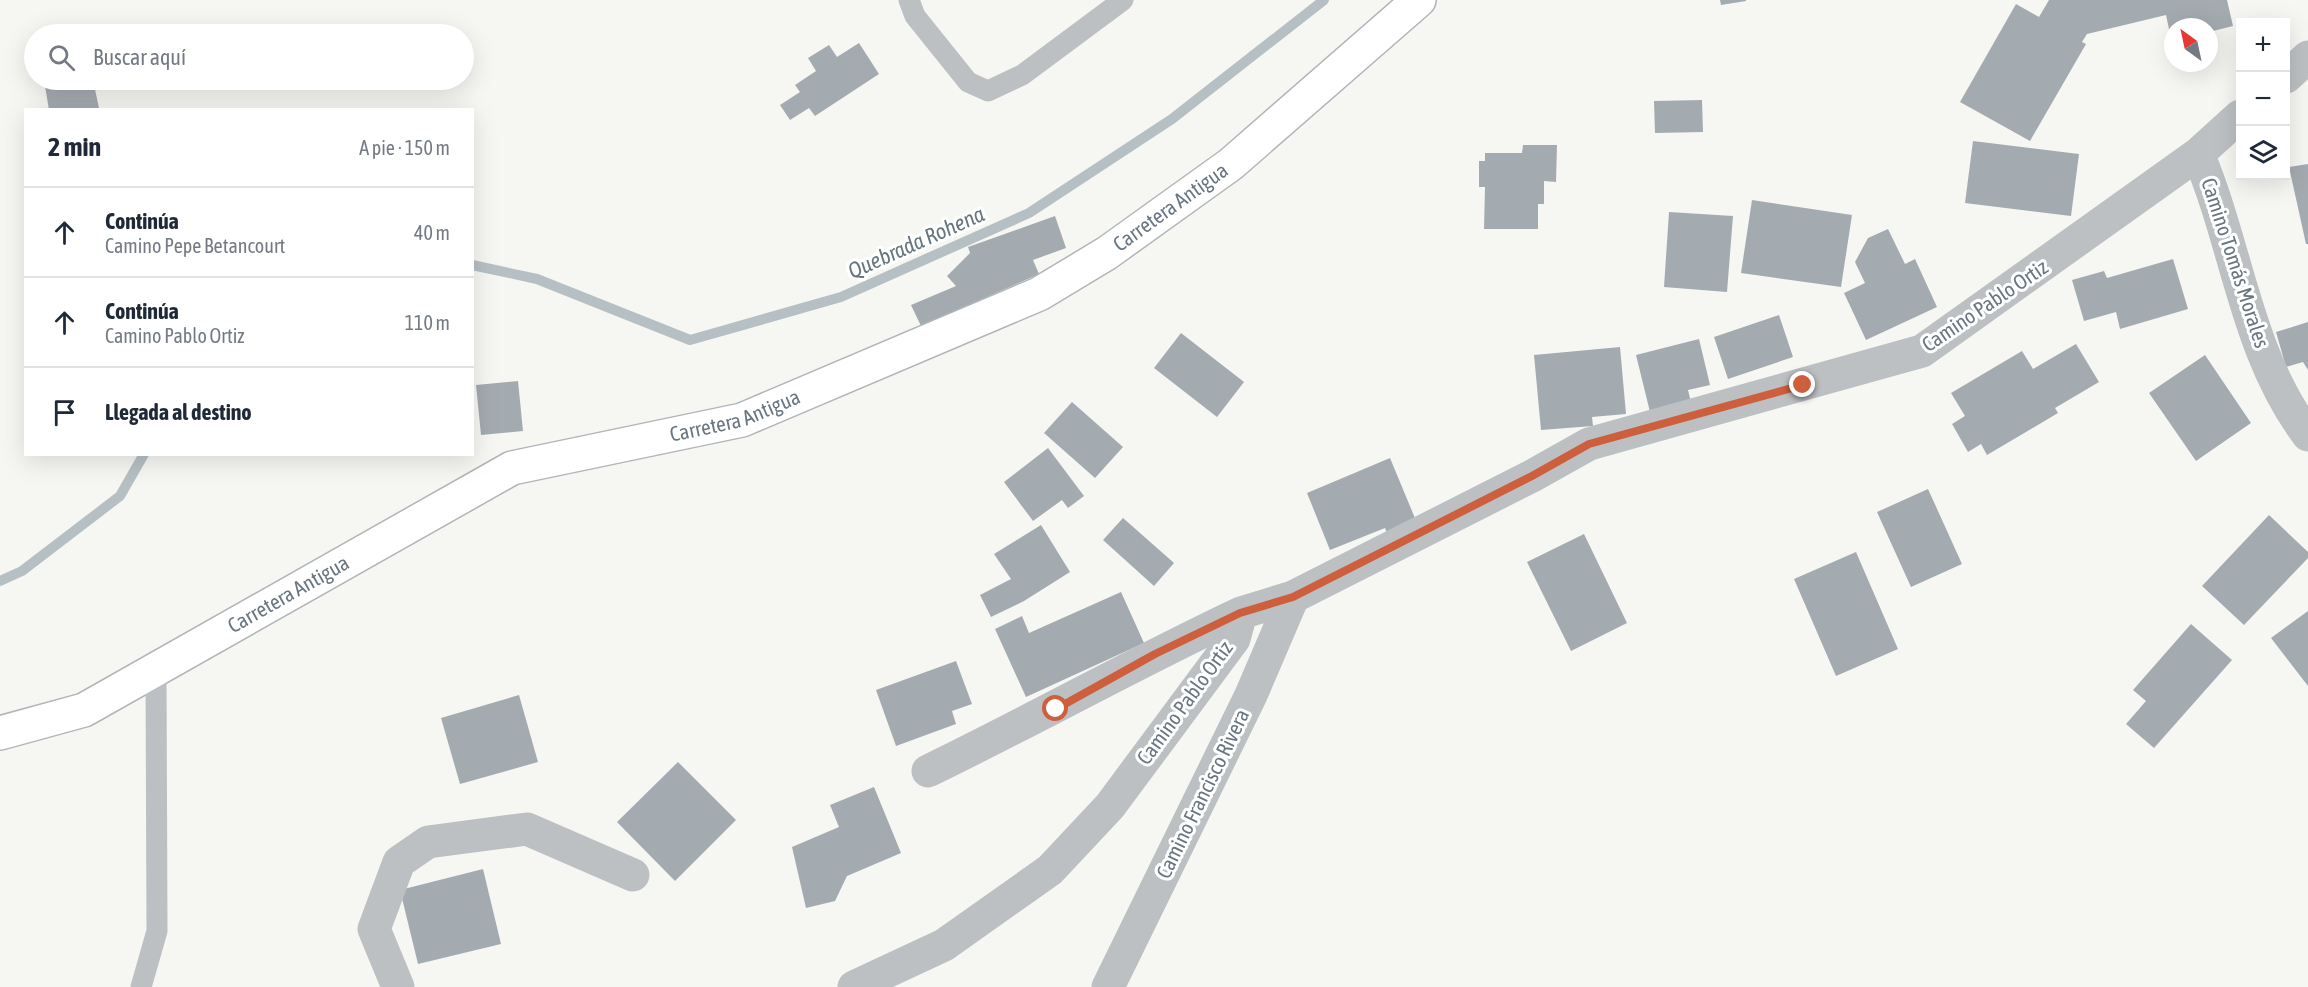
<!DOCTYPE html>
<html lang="es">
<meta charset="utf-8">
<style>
:root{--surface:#fff;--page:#f6f6f7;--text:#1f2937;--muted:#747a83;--line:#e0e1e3}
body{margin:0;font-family:"Asap Condensed",sans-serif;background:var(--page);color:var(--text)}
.controls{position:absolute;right:18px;top:18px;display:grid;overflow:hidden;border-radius:0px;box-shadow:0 6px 24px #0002}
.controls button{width:54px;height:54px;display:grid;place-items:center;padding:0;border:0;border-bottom:2px solid var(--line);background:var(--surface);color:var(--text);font:30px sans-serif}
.compass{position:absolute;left:2164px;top:18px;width:54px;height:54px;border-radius:50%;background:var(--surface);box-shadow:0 6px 24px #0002;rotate:327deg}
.stop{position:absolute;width:18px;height:18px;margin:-14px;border:4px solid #cd5f3c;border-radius:50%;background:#fff}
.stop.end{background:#cd5f3c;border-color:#fff;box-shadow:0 2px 6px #0008}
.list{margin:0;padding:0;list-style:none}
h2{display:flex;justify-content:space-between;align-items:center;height:78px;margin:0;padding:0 24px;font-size:26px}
h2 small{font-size:20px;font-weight:400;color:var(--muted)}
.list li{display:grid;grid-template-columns:39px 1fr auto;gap:18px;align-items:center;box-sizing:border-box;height:90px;padding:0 24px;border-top:2px solid var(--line)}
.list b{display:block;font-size:22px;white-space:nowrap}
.list p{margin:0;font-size:20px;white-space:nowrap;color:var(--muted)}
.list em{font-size:20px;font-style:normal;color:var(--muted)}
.icon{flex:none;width:33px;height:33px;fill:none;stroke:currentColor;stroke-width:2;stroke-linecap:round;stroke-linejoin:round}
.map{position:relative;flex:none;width:2308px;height:987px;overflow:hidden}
.search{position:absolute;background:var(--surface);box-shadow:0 6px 24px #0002;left:24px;top:24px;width:450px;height:66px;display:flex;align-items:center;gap:15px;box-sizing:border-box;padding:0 21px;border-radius:33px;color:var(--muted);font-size:22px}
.panel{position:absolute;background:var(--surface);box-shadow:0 6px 24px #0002;left:24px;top:108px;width:450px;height:348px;border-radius:0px}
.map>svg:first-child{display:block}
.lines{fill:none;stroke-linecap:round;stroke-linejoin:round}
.stream{stroke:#b6c0c4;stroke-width:10}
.building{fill:#a4abb0}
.secondary-casing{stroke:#b1b5b9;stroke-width:36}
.lane{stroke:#bcc0c3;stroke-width:21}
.street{stroke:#bcc0c3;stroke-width:33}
.secondary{stroke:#fff;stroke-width:33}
.route{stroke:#cd5f3c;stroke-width:8}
.labels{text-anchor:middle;stroke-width:6;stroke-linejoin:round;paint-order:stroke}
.street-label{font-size:21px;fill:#697681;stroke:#fff}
.water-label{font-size:22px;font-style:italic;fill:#65767d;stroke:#fff}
</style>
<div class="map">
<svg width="2308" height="987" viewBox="0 0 2308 987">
<rect width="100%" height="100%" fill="#f6f6f3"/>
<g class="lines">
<path class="stream" d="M472,265L537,279L690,340L841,297L1029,213L1172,119L1324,0
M0,581L22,571L120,496L144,454"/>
</g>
<path class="building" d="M1720,0H1746V1L1721,5Z
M2049,0H2227L2233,26L2209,32V27H2173L2172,43L2166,15L2087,34L2082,42L2086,44L2030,141L1960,102L2016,4L2039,17Z
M859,43L879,74L815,116L809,108L790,120L780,105L800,92L795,85L816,71L808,58L829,45L837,57Z
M44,80H93L99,108L49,110Z
M1702,100L1703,132L1655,133L1654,101Z
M1973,141L2079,154L2071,216L1965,203Z
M1523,145H1557L1556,182L1544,181V204H1538V229H1484L1485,187H1479V161H1485V153H1522Z
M2308,164V244H2306L2289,167Z
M1752,200L1852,215L1841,287L1741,273Z
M1669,212L1733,216L1727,292L1664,287Z
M1055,216L1066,248L1033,260L1039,274L921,326L911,305L956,286L947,276L970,253L968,247Z
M1888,229L1905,264L1915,259L1937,307L1866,340L1844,293L1865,283L1855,262L1868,238Z
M2173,259L2188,309L2120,329L2116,312L2084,321L2072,280L2104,271L2107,278Z
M1779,315L1793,357L1728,379L1714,337Z
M2308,322V370L2303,362L2286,367L2276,332Z
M1181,333L1244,382L1217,417L1154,368Z
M1699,339L1710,385L1688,390L1691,402L1650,412L1636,355Z
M2076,344L2099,382L2055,408L2058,413L1987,455L1981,444L1968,452L1952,424L1965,416L1951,393L2022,351L2033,369Z
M1620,347L1626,414L1592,417L1593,426L1541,430L1534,355Z
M2205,355L2251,423L2196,461L2149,393Z
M518,381L523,431L481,435L476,385Z
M1072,402L1123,447L1095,478L1044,433Z
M1048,448L1084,496L1068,508L1062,500L1033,521L1004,482Z
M1390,458L1417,523L1388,535L1385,528L1330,550L1307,493Z
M1928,489L1962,564L1911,587L1877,512Z
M2269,515L2308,552V558L2244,625L2202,586Z
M1123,518L1174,563L1154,586L1103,540Z
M1041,525L1070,572L1024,601L991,617L980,595L1011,579L994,554Z
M1584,534L1627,623L1571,651L1527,562Z
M1856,552L1898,649L1836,676L1794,579Z
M1121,592L1144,643L1026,697L995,629L1022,616L1029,633Z
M2308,611V686L2271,638Z
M2191,624L2232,660L2154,748L2126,724L2146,701L2133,690Z
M956,661L972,704L952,711L956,724L896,746L876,690Z
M519,695L538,762L460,784L441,718Z
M678,762L736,820L675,881L617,822Z
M874,787L901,853L847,876L835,901L806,908L792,847L839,827L830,805Z
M483,869L501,944L418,964L400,890Z"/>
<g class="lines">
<g class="secondary-casing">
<g id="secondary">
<path id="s1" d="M0,733L84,710L512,468L742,420L1039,294L1107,253L1231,164L1419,0"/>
</g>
</g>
<path class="lane" d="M909,0L915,16L968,82L988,91L1022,75L1123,0
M141,987L157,931L156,668"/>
<path class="street" d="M2286,77L2308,57
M2198,154C2238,248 2245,351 2308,435
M928,771C1033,720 1135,663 1241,613
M398,987L374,929L399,862L428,842L527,829L633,875
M854,987L944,945L1050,870L1110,806L1234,639L1241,613L1293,597L1532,476L1589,444L1922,351L2198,154L2240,116
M1108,987L1251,695L1293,597"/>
<use href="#secondary" class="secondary"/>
</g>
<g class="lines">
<path class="route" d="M1056,709L1155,654L1240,613L1293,597L1532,476L1589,444L1803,385"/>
</g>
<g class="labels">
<g class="street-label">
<text dy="7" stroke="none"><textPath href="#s1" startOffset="1294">Carretera Antigua</textPath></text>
<text transform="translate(2235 263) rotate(72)" y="7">Camino Tomás Morales</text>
<text transform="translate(1985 306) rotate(-34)" y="7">Camino Pablo Ortiz</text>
<text dy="7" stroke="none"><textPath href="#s1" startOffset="808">Carretera Antigua</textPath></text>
<text dy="7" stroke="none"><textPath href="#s1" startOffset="322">Carretera Antigua</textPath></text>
<text transform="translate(1185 703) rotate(-54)" y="7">Camino Pablo Ortiz</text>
<text transform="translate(1203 794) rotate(-64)" y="7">Camino Francisco Rivera</text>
</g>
<g class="water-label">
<text transform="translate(916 242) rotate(-24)" y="8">Quebrada Rohena</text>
</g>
</g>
</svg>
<div class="controls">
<button>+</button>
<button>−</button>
<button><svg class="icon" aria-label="layers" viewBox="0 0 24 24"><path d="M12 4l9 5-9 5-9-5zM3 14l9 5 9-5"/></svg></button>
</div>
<svg class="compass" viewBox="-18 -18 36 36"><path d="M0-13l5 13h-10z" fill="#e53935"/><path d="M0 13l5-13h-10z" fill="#747a83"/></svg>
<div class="stop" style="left:1056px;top:709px"></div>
<div class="stop end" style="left:1803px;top:385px"></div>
<div class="search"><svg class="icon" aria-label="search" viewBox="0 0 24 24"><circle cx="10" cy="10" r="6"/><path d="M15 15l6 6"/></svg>Buscar aquí</div>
<section class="panel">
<h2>2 min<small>A pie · 150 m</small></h2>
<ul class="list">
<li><svg class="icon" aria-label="ahead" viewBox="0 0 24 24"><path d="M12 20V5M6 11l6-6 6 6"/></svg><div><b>Continúa</b><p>Camino Pepe Betancourt</p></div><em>40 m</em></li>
<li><svg class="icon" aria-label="ahead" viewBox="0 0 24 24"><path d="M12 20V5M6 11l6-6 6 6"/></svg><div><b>Continúa</b><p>Camino Pablo Ortiz</p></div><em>110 m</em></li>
<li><svg class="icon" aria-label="arrive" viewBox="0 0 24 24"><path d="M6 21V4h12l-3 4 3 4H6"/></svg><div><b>Llegada al destino</b></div></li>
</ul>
</section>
</div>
